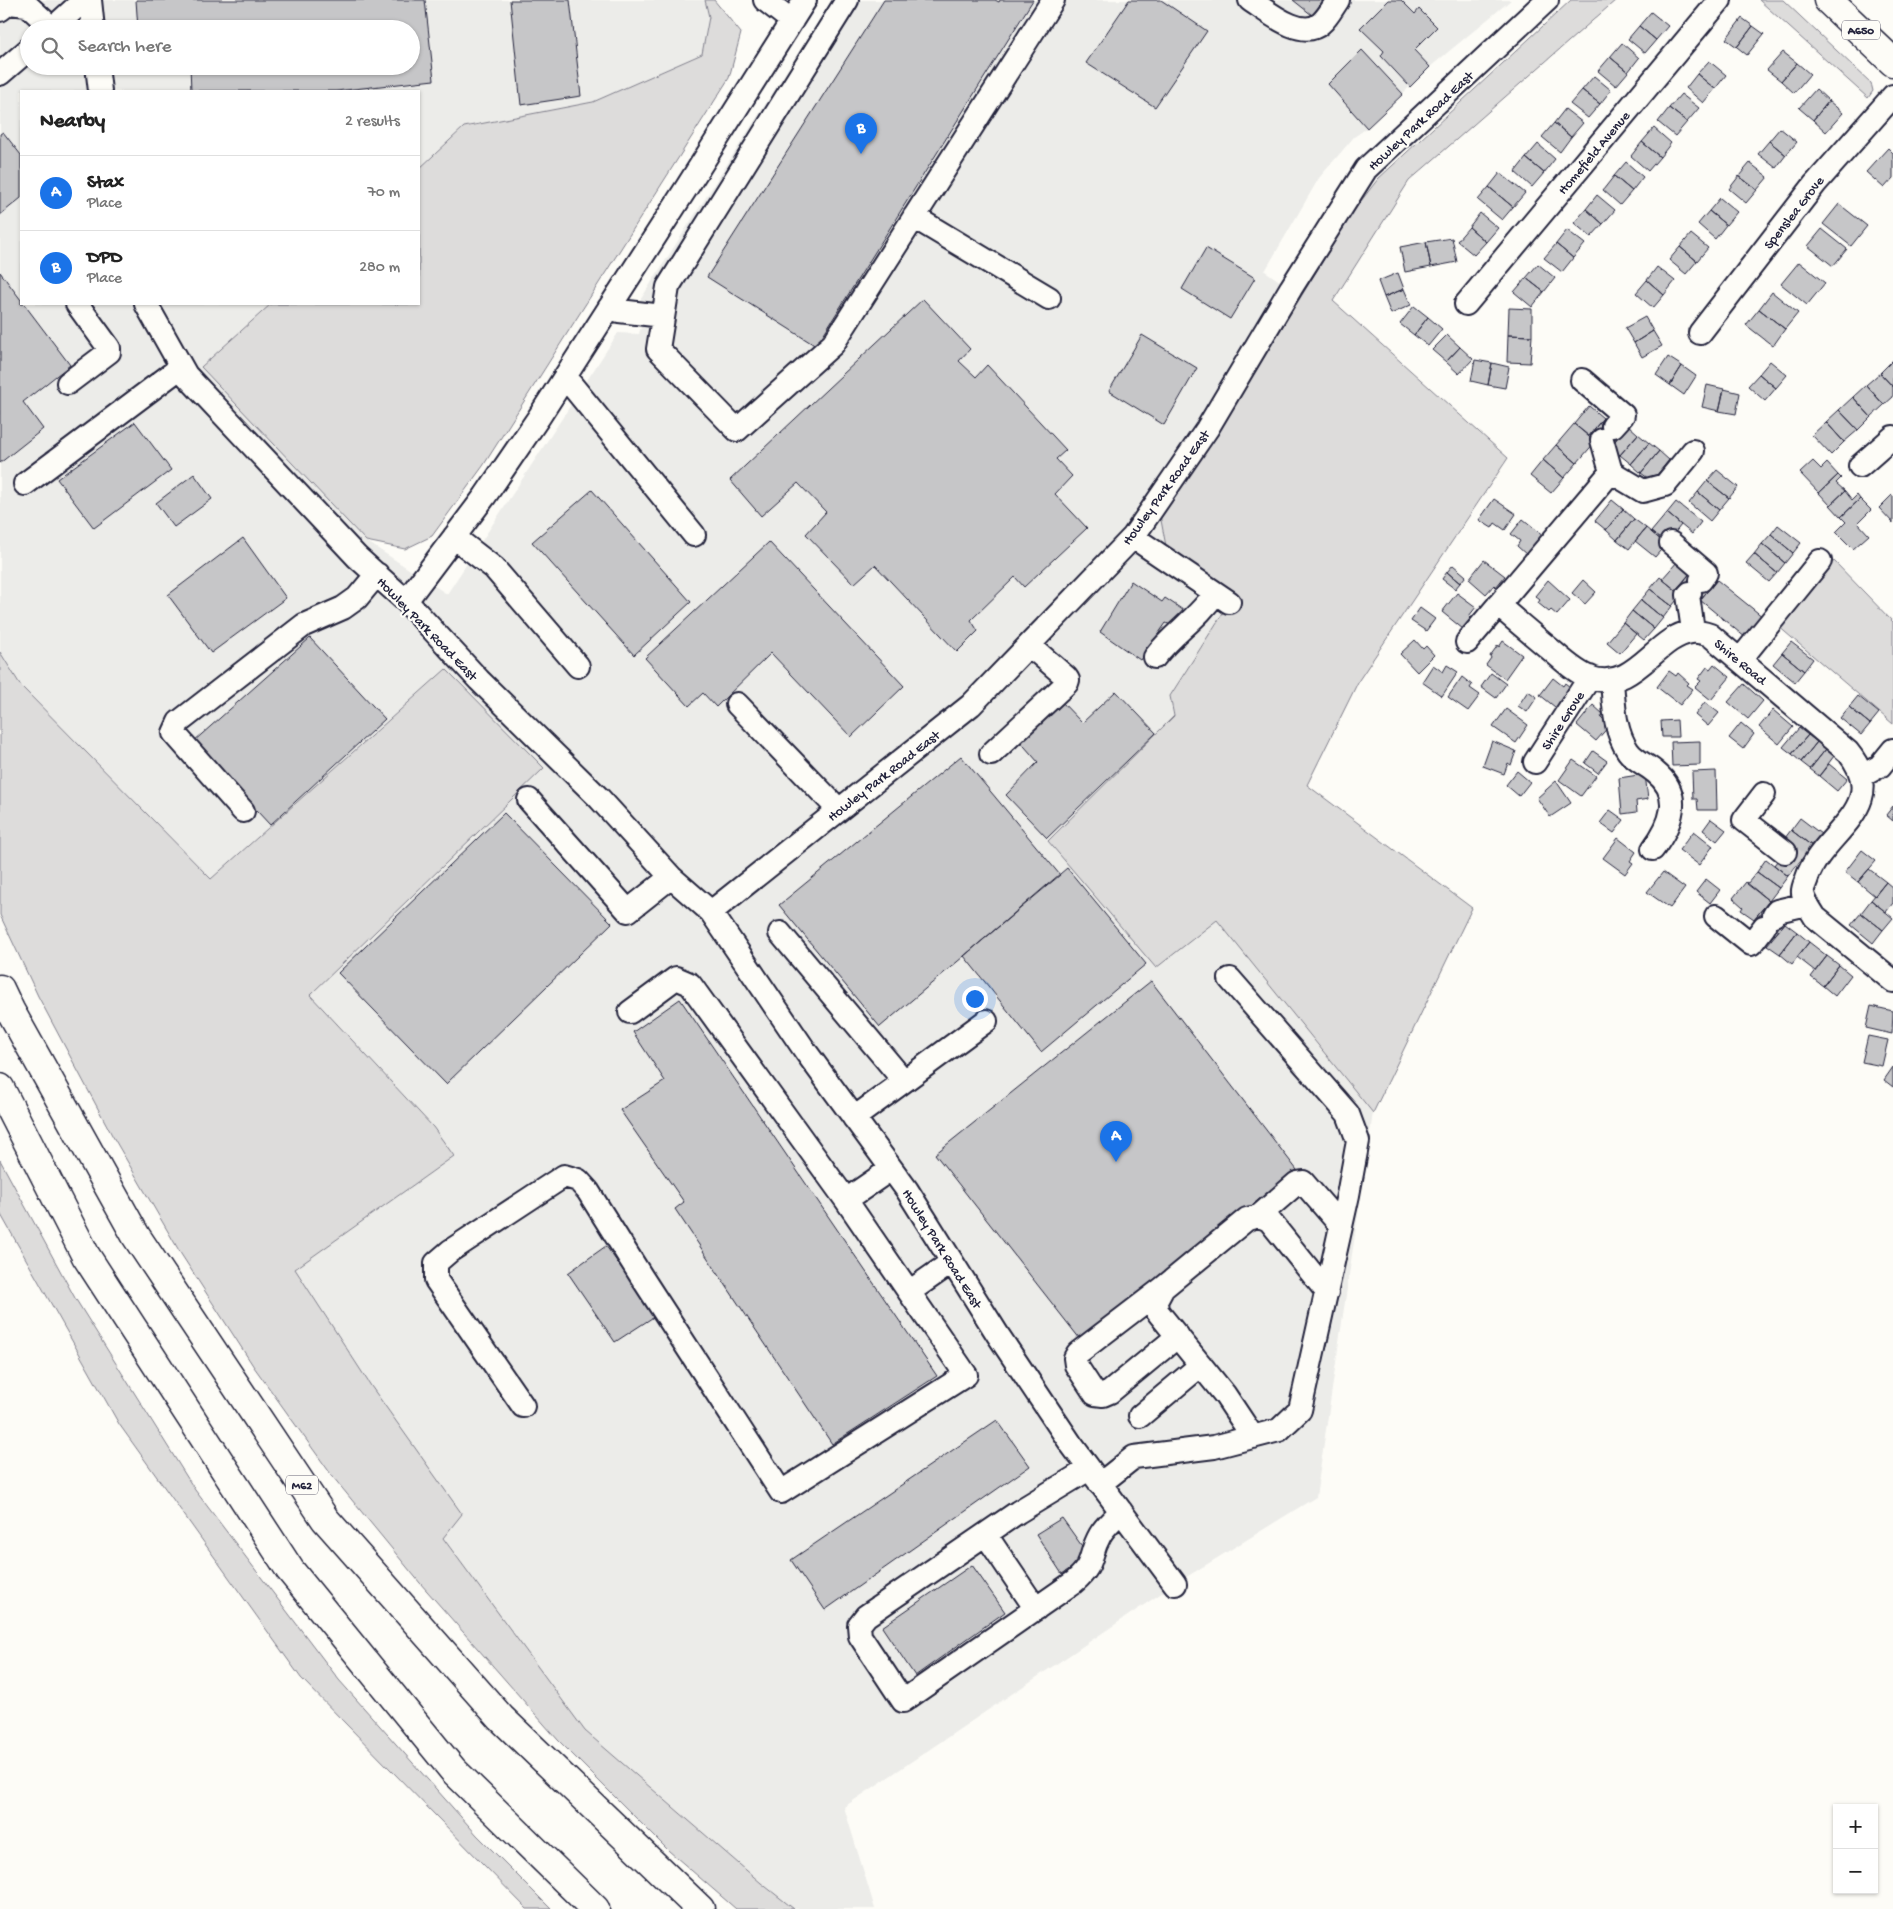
<!DOCTYPE html>
<meta charset="utf-8">
<style>
:root{--surface:#fff;--page:#f6f6f6;--text:#222;--muted:#767676;--line:#e0e0e0;--accent:#1a73e8}
body{margin:0;font-family:"Gochi Hand",sans-serif;background:var(--page);color:var(--text)}
.controls{position:absolute;right:15px;bottom:15px;display:grid;overflow:hidden;border-radius:0px;box-shadow:0 1px 4px #0004}
.controls button{width:45px;height:45px;display:grid;place-items:center;padding:0;border:0;border-bottom:1px solid var(--line);background:var(--surface);color:var(--text);font:25px sans-serif}
.you{position:absolute;left:974px;top:998px;width:18px;height:18px;margin:-12px;border:4px solid #fff;border-radius:50%;background:#1a73e8;box-shadow:0 0 0 8px #1a73e833}
.badge{display:grid;place-items:center;width:32px;height:32px;border-radius:50%;background:var(--accent);color:#fff;font-size:16px;font-weight:700}
.pin{position:absolute;translate:-50% -41px;filter:drop-shadow(0 1px 2px #0008)}
.pin::after{content:'';position:absolute;top:26px;width:18px;height:15px;background:inherit;clip-path:polygon(0 0,100% 0,50% 100%)}
.list{margin:0;padding:0;list-style:none}
h2{display:flex;justify-content:space-between;align-items:center;height:65px;margin:0;padding:0 20px;font-size:21px}
h2 small{font-size:16px;font-weight:400;color:var(--muted)}
.list li{display:grid;grid-template-columns:32px 1fr auto;gap:15px;align-items:center;box-sizing:border-box;height:75px;padding:0 20px;border-top:1px solid var(--line)}
.list b{display:block;font-size:19px;white-space:nowrap}
.list p{margin:0;font-size:16px;white-space:nowrap;color:var(--muted)}
.list em{font-size:16px;font-style:normal;color:var(--muted)}
.icon{flex:none;width:28px;height:28px;fill:none;stroke:currentColor;stroke-width:2;stroke-linecap:round;stroke-linejoin:round}
.map{position:relative;flex:none;width:1893px;height:1909px;overflow:hidden}
.search{position:absolute;background:var(--surface);box-shadow:0 1px 4px #0004;left:20px;top:20px;width:400px;height:55px;display:flex;align-items:center;gap:12px;box-sizing:border-box;padding:0 18px;border-radius:28px;color:var(--muted);font-size:19px}
.panel{position:absolute;background:var(--surface);box-shadow:0 1px 4px #0004;left:20px;top:90px;width:400px;height:215px;border-radius:0px}
.map>svg:first-child{display:block}
.built{fill:#ecece9;fill-rule:evenodd}
.green{fill:#dddcdb;stroke:#807f8b}
.building{fill:#c6c6c8;stroke:#22223b}
.lines{fill:none;stroke-linecap:round;stroke-linejoin:round}
.minor-tunnel{stroke:#d1d0d1;stroke-width:22;stroke-dasharray:22 11;stroke-linecap:butt}
.minor-casing{stroke:#22223b;stroke-width:26}
.major-casing{stroke:#22223b;stroke-width:31}
.highway-casing{stroke:#22223b;stroke-width:31}
.minor{stroke:#fdfcf7;stroke-width:22}
.major{stroke:#fdfcf7;stroke-width:28}
.highway{stroke:#fdfcf7;stroke-width:28}
.labels{text-anchor:middle;stroke-width:4.5;stroke-linejoin:round;paint-order:stroke}
.shield{fill:#fdfcf7;stroke:#646373;stroke-width:1}
.shield-label{font-size:12px;font-weight:bold;fill:#22223b}
.street-label{font-size:14px;fill:#22223b;stroke:#fdfcf7}
</style>
<div class="map">
<svg width="1893" height="1909" viewBox="0 0 1893 1909">
<rect width="100%" height="100%" fill="#fdfcf7"/>
<filter id="ink" filterUnits="userSpaceOnUse"><feTurbulence type="fractalNoise" baseFrequency=".02" numOctaves="2"/><feDisplacementMap in="SourceGraphic" scale="10" xChannelSelector="R" yChannelSelector="G"/><feConvolveMatrix kernelMatrix="1 2 1 2 8 2 1 2 1" color-interpolation-filters="sRGB"/></filter>
<g filter="url(#ink)">
<path class="built" d="M0,0H705L709,17L702,54L593,102L464,127L419,169V91H21V304H271L201,367L366,541L447,594L618,333L639,334L642,323L637,305L832,0H1511L1430,67L1367,128L1354,137L1319,178L1265,271L1301,296L1207,450L1160,510L1235,594L1170,696L1174,716L1048,841L1217,919L1373,1113L1316,1497L1175,1584L844,1807L875,1909H794L761,1883L585,1731L443,1538L371,1386L295,1269L454,1156L433,1127L310,995L544,768L446,669L211,879L21,686L0,652ZM29,29H411V66H29Z"/>
<path class="green" d="M705,0H714L741,33L729,78L483,466L432,536L405,549L366,541L201,367L271,304H419V169L464,127L593,102L702,54L709,17Z
M1571,0H1616L1409,181L1333,301L1508,458L1359,680L1307,785L1472,908L1373,1113L1217,920L1156,968L1048,841L1174,716L1170,696L1235,594L1166,546L1159,510L1207,450L1354,210L1378,179Z
M1759,0H1783L1871,83L1873,91L1868,98Z
M1834,561L1893,622V724L1778,626Z
M0,652L21,686L211,879L446,669L544,768L310,995L433,1127L454,1156L295,1269L371,1386L462,1514L443,1538L585,1731L761,1883L794,1909H736L669,1851L558,1740L420,1583L333,1477L254,1367L181,1254L112,1135L38,996L0,915Z
M0,1160L75,1298L195,1490L339,1680L477,1835L551,1909H527L301,1678L119,1424L0,1213Z"/>
<path class="building" d="M136,0H425L434,80L336,91H191L190,66H411V29H138Z
M510,0H570L581,96L521,105Z
M884,0H995L999,2L1000,0H1033L816,346L707,277Z
M1129,0H1161L1207,31L1155,107L1086,63Z
M1293,0H1332L1317,19Z
M1388,0H1401L1415,14L1419,9L1437,27L1414,50L1430,67L1410,87L1381,56L1384,51L1360,28Z
M1651,12L1668,26L1656,40L1639,26Z
M1742,18L1753,26L1737,47L1726,39Z
M1639,26L1656,40L1645,53L1628,39Z
M1753,26L1764,34L1747,55L1737,47Z
M1622,43L1639,58L1628,72L1610,57Z
M1362,50L1403,94L1367,128L1328,84Z
M1783,52L1797,63L1781,81L1767,70Z
M1610,57L1628,72L1616,86L1598,71Z
M1709,61L1726,75L1715,89L1697,74Z
M1797,63L1810,74L1794,93L1781,81Z
M1697,74L1715,89L1703,103L1686,88Z
M1594,76L1611,90L1600,104L1582,90Z
M1816,89L1829,101L1813,120L1799,108Z
M1582,90L1600,104L1588,118L1570,104Z
M1681,94L1699,108L1687,122L1669,108Z
M1829,101L1843,113L1826,132L1813,120Z
M1669,108L1687,122L1675,136L1658,122Z
M1565,109L1583,123L1571,137L1554,123Z
M1554,123L1571,137L1560,152L1542,137Z
M1654,128L1671,143L1660,157L1642,142Z
M1780,128L1797,142L1786,155L1769,141Z
M3,132L21,155V198L0,215V134Z
M1769,141L1786,155L1776,168L1758,154Z
M1642,142L1660,157L1648,171L1631,156Z
M1538,144L1555,159L1544,173L1526,158Z
M1888,148L1893,153V178L1884,188L1866,172Z
M1526,158L1544,173L1532,187L1515,172Z
M1626,162L1643,177L1632,191L1614,176Z
M1750,163L1768,177L1757,190L1739,176Z
M1500,173L1525,193L1513,207L1489,187Z
M1614,176L1632,191L1620,205L1603,190Z
M1739,176L1757,190L1746,203L1729,189Z
M1489,187L1513,207L1502,220L1478,200Z
M1597,195L1615,210L1603,224L1586,209Z
M1720,198L1737,212L1726,225L1709,211Z
M1839,204L1867,226L1851,246L1823,224Z
M1586,209L1603,224L1591,237L1574,223Z
M1709,211L1726,225L1715,239L1698,224Z
M1480,213L1498,228L1486,242L1469,227Z
M1469,227L1486,242L1474,255L1457,241Z
M1822,229L1847,249L1833,266L1808,246Z
M1567,230L1585,244L1573,258L1556,244Z
M1691,234L1708,248L1697,261L1680,247Z
M1452,238L1457,262L1431,267L1426,242Z
M1426,242L1431,267L1405,272L1400,247Z
M1556,244L1573,258L1562,272L1544,258Z
M1680,247L1697,261L1686,274L1669,260Z
M1206,248L1255,278L1230,319L1182,289Z
M1799,262L1825,283L1807,305L1781,284Z
M1538,264L1555,278L1544,292L1526,278Z
M1657,267L1675,281L1664,295L1647,280Z
M0,272L21,300V304H24L70,365L23,402L43,429L0,463Z
M1398,273L1404,289L1384,297L1378,281Z
M1526,278L1544,292L1532,307L1514,292Z
M1647,280L1664,295L1653,308L1636,293Z
M1404,289L1411,305L1391,314L1384,297Z
M1772,292L1798,313L1785,329L1759,309Z
M923,299L970,349L959,361L976,377L987,365L1066,450L1056,459L1072,476L1055,494L1087,528L1024,587L1015,577L971,620L978,631L957,652L875,565L854,584L806,534L826,512L798,483L761,516L730,480Z
M1414,306L1428,317L1414,335L1400,324Z
M1509,308L1532,309V336L1508,335Z
M1759,309L1785,329L1773,346L1746,325Z
M1428,317L1442,329L1428,346L1414,335Z
M1645,317L1653,331L1634,343L1625,328Z
M1653,331L1662,346L1642,357L1634,343Z
M1142,335L1197,368L1164,425L1109,391Z
M1447,335L1460,347L1446,362L1432,350Z
M1508,335L1532,336L1530,363L1507,362Z
M1460,347L1473,359L1459,374L1446,362Z
M1668,357L1682,366L1670,385L1656,375Z
M1475,360L1492,363L1488,385L1471,381Z
M1893,360V387L1880,373Z
M1770,361L1787,375L1776,388L1759,374Z
M1492,363L1509,367L1505,388L1488,385Z
M1682,366L1696,376L1684,395L1670,385Z
M1880,373L1893,387V397L1884,405L1866,385Z
M1759,374L1776,388L1765,401L1748,386Z
M1707,385L1724,389L1719,411L1702,407Z
M1866,385L1884,405L1871,417L1853,397Z
M1724,389L1740,393L1736,414L1719,411Z
M1853,397L1871,417L1858,430L1839,410Z
M1589,406L1603,418L1589,436L1574,424Z
M1839,410L1858,430L1844,442L1826,422Z
M1603,418L1621,433L1610,447L1592,432Z
M135,422L171,470L94,528L57,479Z
M1826,422L1844,442L1831,455L1812,435Z
M1574,424L1595,442L1577,463L1556,445Z
M1628,425L1638,434L1620,455L1610,447Z
M1638,434L1649,443L1631,464L1620,455Z
M1649,443L1659,451L1641,473L1631,464Z
M1556,445L1577,463L1564,478L1543,460Z
M1659,451L1669,460L1652,481L1641,473Z
M1543,460L1564,478L1551,493L1530,476Z
M1813,461L1821,469L1827,463L1838,475L1819,493L1800,473Z
M1717,470L1738,487L1729,498L1707,481Z
M194,474L212,499L174,527L156,503Z
M1838,475L1841,478L1836,483L1845,491L1830,505L1819,493Z
M1707,481L1729,498L1719,510L1698,492Z
M592,490L691,602L634,655L532,542Z
M1845,491L1852,500L1857,495L1860,499L1841,517L1830,505Z
M1698,492L1719,510L1710,521L1689,503Z
M1892,495L1893,496V523L1879,508Z
M1494,499L1516,514L1505,530L1495,523L1492,528L1479,520Z
M1860,499L1871,510L1858,523L1869,535L1853,549L1836,532L1846,522L1841,517Z
M1612,500L1623,509L1606,530L1595,521Z
M1676,502L1701,522L1692,534L1667,513Z
M1623,509L1634,519L1617,540L1606,530Z
M1667,513L1681,525L1666,544L1651,532Z
M1523,519L1544,536L1528,556L1517,546L1520,541L1511,534Z
M1634,519L1646,528L1629,549L1617,540Z
M1778,525L1801,543L1793,553L1771,534Z
M1646,528L1666,544L1655,557L1635,541Z
M1771,534L1793,553L1785,563L1762,544Z
M243,538L286,598L211,653L168,595Z
M769,542L904,686L851,737L771,653L716,707L703,693L689,706L645,658Z
M1762,544L1785,563L1777,573L1754,554Z
M1754,554L1777,573L1769,582L1746,563Z
M1484,560L1505,576L1496,587L1494,585L1486,594L1469,579Z
M1678,561L1691,572L1676,590L1662,579Z
M1453,565L1466,576L1460,583L1447,572Z
M1447,572L1460,583L1455,589L1442,579Z
M1691,572L1710,588L1700,600L1681,585Z
M1660,577L1681,595L1672,606L1650,589Z
M1548,580L1570,600L1557,615L1551,610L1549,612L1538,603L1540,600L1535,596Z
M1583,580L1596,592L1585,604L1572,593Z
M1717,580L1763,617L1746,638L1700,600Z
M1131,581L1162,602L1165,598L1183,610L1173,626L1166,623L1140,660L1100,632Z
M1650,589L1672,606L1663,618L1641,600Z
M1457,593L1476,607L1469,616L1471,618L1463,629L1442,612Z
M1641,600L1663,618L1654,629L1632,611Z
M1420,608L1435,619L1426,631L1411,621Z
M1632,611L1654,629L1644,640L1623,623Z
M1623,623L1636,634L1620,653L1607,642Z
M310,638L385,719L270,825L193,742Z
M1415,640L1423,649L1426,646L1434,655L1417,672L1400,654Z
M1503,641L1522,655L1505,679L1486,665L1491,658L1490,656L1498,645L1499,647Z
M1791,642L1813,659L1804,671L1782,653Z
M1782,653L1804,671L1795,682L1773,664Z
M1714,664L1730,677L1711,700L1695,687L1701,681L1698,679L1707,667L1710,669Z
M1433,665L1443,672L1447,665L1458,672L1442,696L1422,682Z
M1669,671L1676,676L1678,673L1689,683L1687,685L1693,689L1680,705L1657,687Z
M1491,673L1506,684L1496,698L1481,687Z
M1462,677L1472,685L1470,688L1480,695L1468,711L1448,697Z
M1553,678L1563,686L1565,683L1575,691L1560,711L1540,695Z
M1744,684L1763,701L1748,719L1728,702Z
M1116,691L1156,733L1047,838L1006,795L1038,762L1018,739L1059,699L1082,723Z
M1528,691L1537,697L1527,712L1518,706Z
M1858,696L1879,713L1870,724L1849,707Z
M1705,702L1719,713L1708,726L1695,715Z
M1593,705L1603,714L1601,717L1610,725L1596,741L1577,725Z
M1849,707L1870,724L1861,735L1840,718Z
M1506,709L1528,725L1516,743L1493,727Z
M1773,710L1793,727L1779,744L1759,727Z
M1677,720L1678,737H1662L1661,721Z
M1741,723L1754,734L1743,749L1729,738Z
M1799,728L1808,735L1792,754L1783,747Z
M1808,735L1817,742L1801,762L1792,754Z
M1492,741L1516,751L1511,765L1508,763L1504,774L1483,766Z
M1700,741V765L1672,766L1671,742Z
M1817,742L1826,749L1810,769L1801,762Z
M1826,749L1834,756L1819,776L1810,769Z
M1593,751L1607,761L1598,773L1585,763Z
M961,756L1060,875L880,1027L779,905Z
M1573,760L1596,776L1581,796L1559,780Z
M1829,764L1847,779L1837,791L1819,776Z
M1517,771L1530,782L1519,796L1506,785Z
M1716,771L1717,810H1698L1697,799H1693L1692,772Z
M1645,774L1648,799L1636,801L1637,812L1622,814L1619,778Z
M1556,781L1571,803L1550,817L1537,798Z
M1893,806V821L1886,815Z
M1610,810L1624,820L1614,833L1600,823Z
M504,813L612,923L446,1084L338,973Z
M1800,818L1821,834L1812,846L1791,830Z
M1711,819L1726,830L1717,841L1703,830Z
M1791,830L1812,846L1802,858L1782,842Z
M1694,831L1713,846L1699,865L1679,850Z
M1618,838L1636,852L1630,861L1633,863L1625,874L1603,858Z
M1788,847L1802,858L1788,876L1774,865Z
M1862,850L1876,861L1858,882L1845,872Z
M1766,859L1788,876L1779,888L1757,872Z
M1067,868L1146,964L1041,1052L964,956Z
M1869,869L1886,882L1875,896L1858,882Z
M1663,872L1685,888L1670,908L1647,892Z
M1757,872L1779,888L1769,901L1747,884Z
M1706,879L1720,890L1710,903L1696,892Z
M1746,882L1769,901L1754,919L1741,910L1743,907L1733,898Z
M1886,882L1893,888V903L1886,912L1871,900Z
M1871,900L1893,918L1883,930L1861,913Z
M1764,907L1785,923L1775,935L1754,919Z
M1861,913L1883,930L1873,943L1851,925Z
M1785,923L1797,932L1780,954L1767,945Z
M1797,932L1809,942L1792,964L1780,954Z
M1809,942L1827,956L1815,971L1797,957Z
M1827,956L1839,965L1823,986L1811,977Z
M1839,965L1851,975L1835,996L1823,986Z
M1151,981L1297,1170L1080,1339L935,1154Z
M680,999L937,1376L832,1444L675,1209L684,1202L620,1110L665,1081L633,1032Z
M1871,1006L1893,1011L1892,1034L1866,1028Z
M1868,1036L1888,1040L1882,1066L1862,1062Z
M1893,1067V1087L1884,1080Z
M606,1246L655,1316L615,1342L568,1273Z
M997,1420L1030,1466L825,1610L791,1560Z
M1062,1518L1089,1556L1062,1574L1036,1534Z
M972,1565L1005,1612L915,1676L882,1627Z"/>
<g class="lines">
<path class="minor-tunnel" d="M1785,852L1798,863"/>
<g class="minor-casing">
<path id="minor" d="M90,0L93,29
M765,0L792,21
M847,0L668,287L658,349L737,430L833,344L1053,0
M1250,0C1267,11 1302,41 1321,23C1328,17 1333,7 1338,0
M0,10L9,3L27,5L52,28
M52,29L84,0
M97,66L100,91
M0,74L29,49
M914,217L1049,298
M146,304L186,375L357,557L406,601L479,680L599,798L671,877L711,912L806,1052L907,1190L998,1335L1071,1444L1175,1584
M1466,304L1720,0
M609,308L619,311L663,316
M1700,333L1815,184L1893,96
M565,377L694,535
M1582,380L1623,415L1613,426
M68,383L109,352V348L77,304
M1602,440L1611,472L1643,491L1665,485L1693,451
M1860,466L1893,437
M25,484L181,367
M454,537L494,568L578,666
M1133,537L1229,602
M1671,543L1706,573L1701,580
M1690,593L1688,595L1693,631
M406,601L485,496L539,417L687,187L805,0
M1498,605C1515,620 1533,635 1551,650C1563,660 1576,673 1591,678C1635,692 1655,637 1691,632C1698,631 1704,633 1710,635L1848,752C1893,807 1822,832 1807,878C1806,882 1802,888 1803,893C1804,901 1811,910 1815,917L1893,981
M1467,642L1611,472
M1155,657C1173,633 1199,618 1215,593
M1740,660L1820,561
M1612,681C1614,704 1614,731 1628,751C1635,761 1646,764 1655,772C1684,795 1671,825 1653,849
M737,704L839,810
M991,754L1067,683L1068,680L1066,677L1029,645
M1535,762L1590,677
M1862,776L1880,766L1893,750
M1764,794L1744,820L1785,852
M529,800L628,911L671,877
M243,811L174,733L179,722L304,625L343,608L357,598L377,574
M711,912L971,705L1133,537L1207,429L1291,288L1366,169L1547,0
M1774,915L1777,911L1807,904
M1716,916L1751,944L1764,927
M780,933L904,1081
M630,1012L676,978L690,984L846,1200L891,1169
M854,1118L986,1021
M1259,1216L1297,1183L1303,1182L1341,1226
M1163,1288L1078,1353L1075,1358L1076,1365L1095,1394L1103,1395L1110,1392L1178,1336
M909,1292L952,1262
M523,1406L436,1280V1263L450,1251L564,1176L578,1180L588,1191L641,1276L781,1492L966,1375L846,1200
M1140,1416L1201,1365
M1253,1437L1225,1395L1157,1311L1156,1301L1163,1288L1247,1219L1259,1216L1269,1220L1327,1292
M1089,1469L1018,1512L866,1616L859,1625L860,1636L903,1701L1074,1582C1096,1563 1088,1556 1100,1535C1105,1526 1114,1519 1121,1511
M1100,1484L1134,1457L1214,1447L1279,1430L1300,1410L1348,1195L1358,1141L1348,1114L1230,979
M986,1535L1036,1609"/>
</g>
<g class="major-casing">
<path id="major" d="M1828,0L1893,62"/>
</g>
<g class="highway-casing">
<path id="highway" d="M0,989L10,1010L136,1236L325,1519L501,1718L700,1909
M0,1088L86,1256L290,1570L453,1770L595,1909"/>
</g>
<use href="#minor" class="minor"/>
<use href="#major" class="major"/>
<use href="#highway" class="highway"/>
</g>
</g>
<g class="labels">
<g class="shield">
<rect x="1842" y="20.5" width="38" height="19" rx="4"/>
<rect x="286" y="1475.5" width="32" height="19" rx="4"/>
</g>
<g class="shield-label">
<text x="1861" y="34">A650</text>
<text x="302" y="1489">M62</text>
</g>
<g class="street-label">
<text transform="translate(1420 120) rotate(-43)" y="5">Howley Park Road East</text>
<text transform="translate(1593 152) rotate(-50)" y="5">Homefield Avenue</text>
<text transform="translate(1793 212) rotate(-52)" y="5">Spenslea Grove</text>
<text transform="translate(1165 487) rotate(-54)" y="5">Howley Park Road East</text>
<text transform="translate(428 628) rotate(46)" y="5">Howley Park Road East</text>
<text transform="translate(1741 661) rotate(40)" y="5">Shire Road</text>
<text transform="translate(1562 720) rotate(-57)" y="5">Shire Grove</text>
<text transform="translate(883 775) rotate(-38)" y="5">Howley Park Road East</text>
<text transform="translate(943 1248) rotate(58)" y="5">Howley Park Road East</text>
</g>
</g>
</svg>
<div class="controls">
<button>+</button>
<button>−</button>
</div>
<div class="you"></div>
<div class="pin badge" style="left:1116px;top:1162px">A</div>
<div class="pin badge" style="left:861px;top:154px">B</div>
<div class="search"><svg class="icon" aria-label="search" viewBox="0 0 24 24"><circle cx="10" cy="10" r="6"/><path d="M15 15l6 6"/></svg>Search here</div>
<section class="panel">
<h2>Nearby<small>2 results</small></h2>
<ul class="list">
<li><span class="badge">A</span><div><b>Stax</b><p>Place</p></div><em>70 m</em></li>
<li><span class="badge">B</span><div><b>DPD</b><p>Place</p></div><em>280 m</em></li>
</ul>
</section>
</div>
